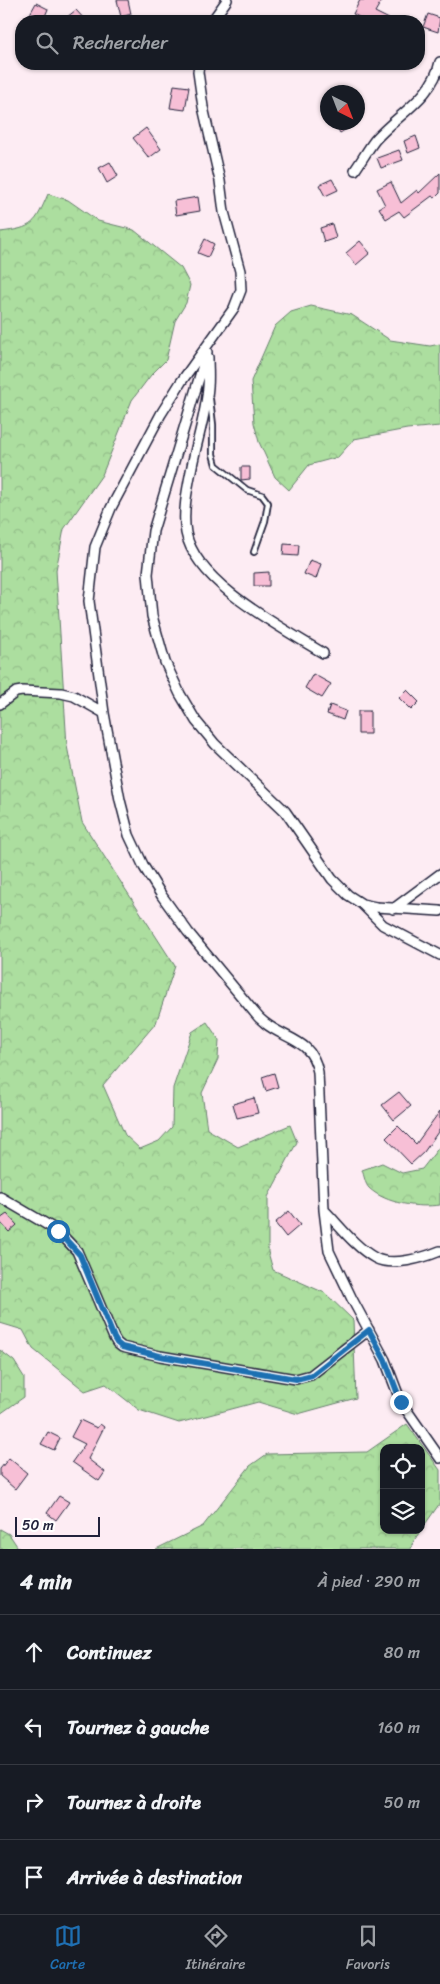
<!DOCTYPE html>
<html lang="fr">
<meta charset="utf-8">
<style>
:root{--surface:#171b24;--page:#242831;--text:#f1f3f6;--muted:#9ea1a6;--line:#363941;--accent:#1f6fb2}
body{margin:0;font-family:Sriracha,sans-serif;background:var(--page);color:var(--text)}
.controls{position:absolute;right:15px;bottom:15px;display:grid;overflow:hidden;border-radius:10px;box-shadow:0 1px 4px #0004}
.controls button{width:45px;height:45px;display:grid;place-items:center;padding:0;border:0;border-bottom:1px solid var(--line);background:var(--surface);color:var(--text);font:25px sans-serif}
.compass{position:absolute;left:320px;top:85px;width:45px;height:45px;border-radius:50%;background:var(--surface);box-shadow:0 1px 4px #0004;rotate:138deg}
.scale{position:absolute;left:15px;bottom:12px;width:85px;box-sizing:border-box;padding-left:5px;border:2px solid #22223b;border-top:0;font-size:14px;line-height:18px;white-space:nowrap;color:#22223b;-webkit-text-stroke:4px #fff;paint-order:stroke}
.stop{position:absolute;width:15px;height:15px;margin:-11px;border:4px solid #1f6fb2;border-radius:50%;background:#fff}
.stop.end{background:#1f6fb2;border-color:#fff;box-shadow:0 1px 5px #0008}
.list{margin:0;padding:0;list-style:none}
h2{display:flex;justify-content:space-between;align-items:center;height:65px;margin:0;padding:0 20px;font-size:21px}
h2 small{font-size:16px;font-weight:400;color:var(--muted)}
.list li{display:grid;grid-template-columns:32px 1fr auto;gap:15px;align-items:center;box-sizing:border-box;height:75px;padding:0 20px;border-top:1px solid var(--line)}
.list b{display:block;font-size:19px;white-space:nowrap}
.list em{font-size:16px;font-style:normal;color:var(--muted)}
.icon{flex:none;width:28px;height:28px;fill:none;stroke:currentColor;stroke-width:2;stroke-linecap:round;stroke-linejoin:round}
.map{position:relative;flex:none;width:440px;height:1549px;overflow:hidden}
.search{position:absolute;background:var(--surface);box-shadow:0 1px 4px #0004;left:15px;right:15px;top:15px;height:55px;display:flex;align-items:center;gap:12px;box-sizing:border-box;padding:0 18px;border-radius:20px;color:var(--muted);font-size:19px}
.sheet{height:365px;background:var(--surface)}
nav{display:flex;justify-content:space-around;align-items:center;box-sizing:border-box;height:70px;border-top:1px solid var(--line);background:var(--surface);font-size:14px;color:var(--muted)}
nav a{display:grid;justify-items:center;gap:2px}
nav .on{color:var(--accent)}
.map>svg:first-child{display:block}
.forest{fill:url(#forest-crowns);stroke:#67806d}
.building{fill:#f7bfd6;stroke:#22223b}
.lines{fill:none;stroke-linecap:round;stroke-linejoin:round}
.service-casing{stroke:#22223b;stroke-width:8}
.minor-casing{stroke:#22223b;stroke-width:12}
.service{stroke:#fff;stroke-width:4.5}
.minor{stroke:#fff;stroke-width:9}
.route{stroke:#1f6fb2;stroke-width:6}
</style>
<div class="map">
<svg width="440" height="1549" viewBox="0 0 440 1549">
<defs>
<pattern id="forest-crowns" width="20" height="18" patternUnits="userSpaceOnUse" patternTransform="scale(1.25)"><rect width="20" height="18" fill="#acde9f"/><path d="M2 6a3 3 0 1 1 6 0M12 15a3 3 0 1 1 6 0" fill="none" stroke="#94be8a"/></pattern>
</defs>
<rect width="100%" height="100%" fill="#fdecf3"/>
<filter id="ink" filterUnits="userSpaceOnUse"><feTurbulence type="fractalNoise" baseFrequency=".02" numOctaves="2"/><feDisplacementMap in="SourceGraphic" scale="10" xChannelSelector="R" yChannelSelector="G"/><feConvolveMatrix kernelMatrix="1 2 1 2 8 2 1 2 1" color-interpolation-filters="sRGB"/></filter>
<g filter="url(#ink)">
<path class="forest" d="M48,194L68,200L98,221L134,230L181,268L190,285L186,303L175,321L166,360L151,375L132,400L102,475L64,529L56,570L67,746L82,822L175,966L156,1023L103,1085L125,1135L140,1149L159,1141L172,1127L173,1088L192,1032L207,1022L219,1040L218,1059L202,1093L207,1129L238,1147L290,1125L297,1142L268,1197V1252L273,1270L325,1293L353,1320L356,1398L298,1414L258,1402L179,1423L139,1410L106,1384L85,1391L33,1349L23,1330L0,1323V232C34,228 35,224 48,194Z
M311,306L352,315L390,340L430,346L440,344V426L407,429L354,439L338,457L309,465L289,490L275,477L259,442L254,423L251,381L275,326L291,312Z
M440,1146V1205C418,1208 386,1204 369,1188C365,1184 364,1175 362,1170L382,1163L402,1173L422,1169Z
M0,1350L14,1361L24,1377V1397L0,1414Z
M407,1424L440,1470V1503L421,1530V1448H384V1530H421L413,1542L411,1549H156L203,1526L250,1466L267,1454L367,1452Z
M0,1529L9,1534L19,1549H0Z"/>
<path class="building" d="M117,0H128L131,14L121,17Z
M360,0H382L375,12L393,21H367L353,14Z
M36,3L48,9L43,21H26Z
M76,10L86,21H62Z
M428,14L440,18L438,32L423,27Z
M174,85L189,87L185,110L170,108Z
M334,122H358L340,133Z
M146,128L161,149L149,158L133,138Z
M416,136L420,148L408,153L404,141Z
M399,150L403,160L381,168L377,158Z
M110,162L118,176L107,183L99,168Z
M440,173V193L435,198L432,196L404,217L399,211L386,219L379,208L385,205L377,189L391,182L401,203L417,190L419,193Z
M332,179L338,190L325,196L319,185Z
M198,197L200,211L176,215L174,201Z
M332,224L336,238L324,242L320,228Z
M205,239L214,244L208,257L198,253Z
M360,241L370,253L356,265L346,253Z
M241,467H250V479L241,480Z
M284,544L299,545L298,556L283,555Z
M310,560L321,564L316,579L304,574Z
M269,572V586H254V573Z
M313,674L331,684L322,698L305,688Z
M407,690L419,702L411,710L399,698Z
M330,705L346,711L343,720L327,714Z
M358,711H370V734H358Z
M274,1073L278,1087L266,1091L262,1077Z
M399,1092L411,1106L394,1120L382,1105Z
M254,1098L258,1113L237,1118L233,1104Z
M440,1111V1129L424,1152L411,1164L386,1138L398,1126L416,1144Z
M289,1211L300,1225L286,1237L275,1223Z
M7,1214L17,1225L9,1232L0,1222V1219Z
M80,1420L97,1428L100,1424L104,1427L88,1459L105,1472L99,1481L72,1462L85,1444L71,1437Z
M48,1432L60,1438L54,1450L41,1444Z
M9,1458L27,1473L15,1489L0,1476V1469Z
M59,1496L69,1502L56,1520L47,1513Z"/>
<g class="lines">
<g class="service-casing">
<path id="service" d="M210,399L213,425V454L216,465L247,490L262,495L268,503L265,521L254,552"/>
</g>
<g class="minor-casing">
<path id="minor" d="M212,21L227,0
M199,64L198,72L203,107L220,181L224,212L240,271L241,290L234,308L181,382L161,414L111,508L95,547L89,601L104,713L120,800L129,835L144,867L162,896L188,932L254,1012C257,1016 261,1020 265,1023C286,1040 312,1039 318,1072L324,1210L329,1251L352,1299L385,1360L401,1402L440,1458
M355,170C362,160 368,149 375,140C397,115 433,97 440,62
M207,352L153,531L148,574L152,616L165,662L180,694L196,721L215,744L285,811L332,879L348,895L362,904L383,925L440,955
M208,357C208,367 209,377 208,387C206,414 197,440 192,466C188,486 182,512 186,533C196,584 283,628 323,653
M0,704L16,692L22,691L61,693L74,696L104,713
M362,904L376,907L440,911
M393,909L440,874
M0,1197L58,1231L77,1251L114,1338L117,1343L122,1347L160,1356L296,1379L311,1375L369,1330
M324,1210C339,1225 355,1247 375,1258C392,1267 423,1258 440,1251"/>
</g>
<use href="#service" class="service"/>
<use href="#minor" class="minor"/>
</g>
</g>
<g class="lines" filter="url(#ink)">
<path class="route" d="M58,1231L80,1255L114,1338L117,1343L122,1347L160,1356L296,1379L312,1375L369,1330L385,1360L401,1402"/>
</g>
</svg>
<div class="controls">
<button><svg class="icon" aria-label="locate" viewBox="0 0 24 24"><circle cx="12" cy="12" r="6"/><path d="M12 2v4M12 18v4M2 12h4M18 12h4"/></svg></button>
<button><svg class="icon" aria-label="layers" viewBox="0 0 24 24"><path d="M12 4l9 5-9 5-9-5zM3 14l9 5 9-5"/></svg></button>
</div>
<svg class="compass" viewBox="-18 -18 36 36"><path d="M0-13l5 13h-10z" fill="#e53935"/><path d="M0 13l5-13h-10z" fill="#9ea1a6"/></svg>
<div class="scale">50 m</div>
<div class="stop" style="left:58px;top:1231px"></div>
<div class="stop end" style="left:401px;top:1402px"></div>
<div class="search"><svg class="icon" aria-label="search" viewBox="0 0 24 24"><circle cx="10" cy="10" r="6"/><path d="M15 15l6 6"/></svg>Rechercher</div>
</div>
<section class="sheet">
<h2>4 min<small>À pied · 290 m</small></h2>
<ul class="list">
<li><svg class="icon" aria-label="ahead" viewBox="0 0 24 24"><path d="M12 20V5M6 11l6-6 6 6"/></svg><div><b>Continuez</b></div><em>80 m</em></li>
<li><svg class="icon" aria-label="left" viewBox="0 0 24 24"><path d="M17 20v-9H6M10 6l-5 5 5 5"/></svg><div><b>Tournez à gauche</b></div><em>160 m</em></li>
<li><svg class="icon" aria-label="right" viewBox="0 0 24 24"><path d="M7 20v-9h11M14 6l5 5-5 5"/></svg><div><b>Tournez à droite</b></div><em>50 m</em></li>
<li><svg class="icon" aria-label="arrive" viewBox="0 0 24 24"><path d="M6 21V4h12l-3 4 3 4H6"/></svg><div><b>Arrivée à destination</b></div></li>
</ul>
</section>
<nav>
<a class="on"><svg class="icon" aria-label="map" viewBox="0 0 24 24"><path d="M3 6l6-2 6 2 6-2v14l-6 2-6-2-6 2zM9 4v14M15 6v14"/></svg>Carte</a>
<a><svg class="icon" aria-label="directions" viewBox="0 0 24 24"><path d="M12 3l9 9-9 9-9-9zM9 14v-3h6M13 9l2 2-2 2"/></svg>Itinéraire</a>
<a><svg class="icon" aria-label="saved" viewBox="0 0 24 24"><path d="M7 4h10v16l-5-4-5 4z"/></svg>Favoris</a>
</nav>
